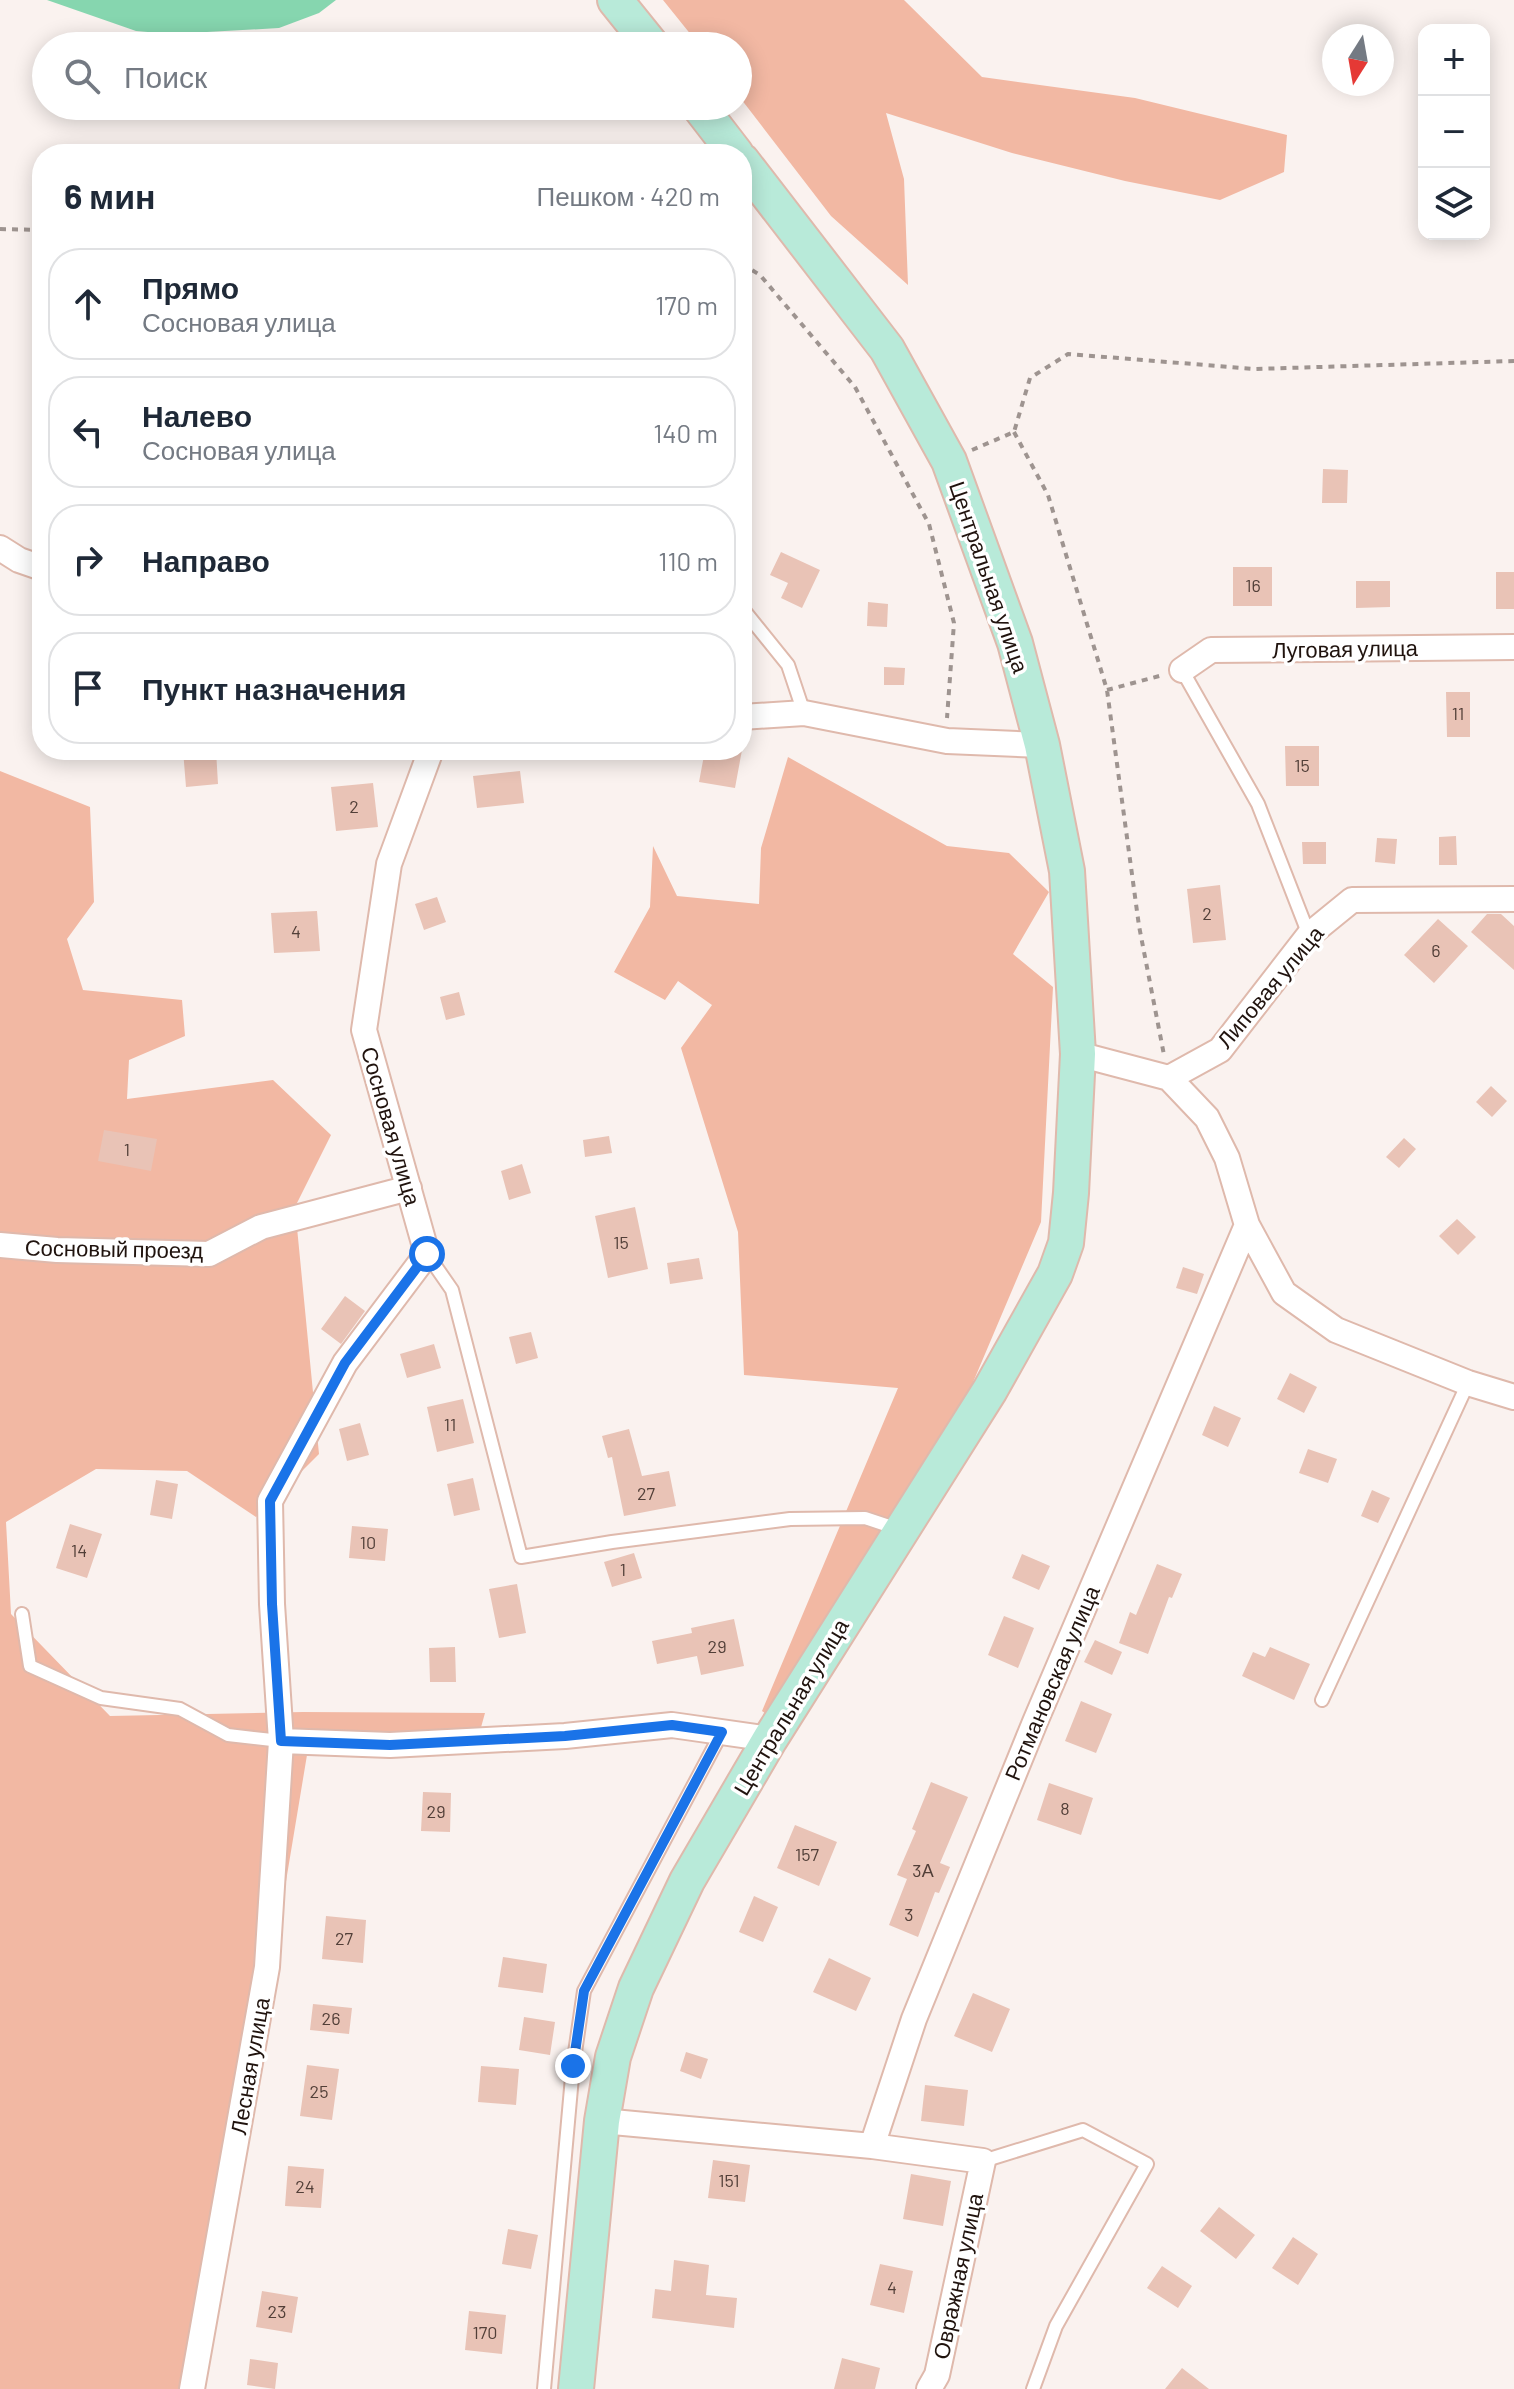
<!DOCTYPE html>
<html lang="ru">
<meta charset="utf-8">
<style>
:root{--surface:#fff;--page:#f6f6f7;--text:#1f2937;--muted:#747a83;--line:#e0e1e3}
body{margin:0;font-family:Barlow,sans-serif;background:var(--page);color:var(--text)}
.controls{position:absolute;right:24px;top:24px;display:grid;overflow:hidden;border-radius:16px;box-shadow:0 4px 20px #0003}
.controls button{width:72px;height:72px;display:grid;place-items:center;padding:0;border:0;border-bottom:2px solid var(--line);background:var(--surface);color:var(--text);font:40px sans-serif}
.compass{position:absolute;left:1322px;top:24px;width:72px;height:72px;border-radius:50%;background:var(--surface);box-shadow:0 4px 20px #0003;rotate:191deg}
.stop{position:absolute;width:24px;height:24px;margin:-18px;border:6px solid #1a73e8;border-radius:50%;background:#fff}
.stop.end{background:#1a73e8;border-color:#fff;box-shadow:0 2px 8px #0008}
.list{margin:0;padding:0;list-style:none}
h2{display:flex;justify-content:space-between;align-items:center;height:104px;margin:0;padding:0 32px;font-size:34px}
h2 small{font-size:26px;font-weight:400;color:var(--muted)}
.list li{display:grid;grid-template-columns:52px 1fr auto;gap:24px;align-items:center;box-sizing:border-box;height:112px;margin:0 16px 16px;padding:0 16px;border:2px solid var(--line);border-radius:32px}
.list b{display:block;font-size:30px;white-space:nowrap}
.list p{margin:0;font-size:26px;white-space:nowrap;color:var(--muted)}
.list em{font-size:26px;font-style:normal;color:var(--muted)}
.icon{flex:none;width:44px;height:44px;fill:none;stroke:currentColor;stroke-width:2;stroke-linecap:round;stroke-linejoin:round}
.map{position:relative;flex:none;width:1514px;height:2389px;overflow:hidden}
.search{position:absolute;background:var(--surface);box-shadow:0 4px 20px #0003;left:32px;top:32px;width:720px;height:88px;display:flex;align-items:center;gap:20px;box-sizing:border-box;padding:0 28px;border-radius:44px;color:var(--muted);font-size:30px}
.panel{position:absolute;background:var(--surface);box-shadow:0 4px 20px #0003;left:32px;top:144px;width:720px;height:616px;border-radius:32px}
.map>svg:first-child{display:block}
.green{fill:#f2b8a3}
.water{fill:#86d6af}
.building{fill:#e9c3b6}
.lines{fill:none;stroke-linecap:round;stroke-linejoin:round}
.lane-casing{stroke:#dfb9ac;stroke-width:16}
.street-casing{stroke:#dfb9ac;stroke-width:28}
.secondary-casing{stroke:#dfb9ac;stroke-width:38}
.path{stroke:#9e9490;stroke-width:4;stroke-dasharray:6 6;stroke-linecap:butt}
.lane{stroke:#fff;stroke-width:12}
.street{stroke:#fff;stroke-width:24}
.secondary{stroke:#b8ead9;stroke-width:34}
.route{stroke:#1a73e8;stroke-width:10}
.labels{text-anchor:middle;stroke-width:7;stroke-linejoin:round;paint-order:stroke}
.number-label{font-size:18px;fill:#523f38}
.street-label{font-size:22px;fill:#20130e;stroke:#fff}
</style>
<div class="map">
<svg width="1514" height="2389" viewBox="0 0 1514 2389">
<rect width="100%" height="100%" fill="#faf2ef"/>
<path class="green" d="M663,0H904L982,77L1135,98L1287,135L1284,172L1220,200L1125,181L1012,153L886,113L904,179L908,285L831,216L738,95V46H700Z
M788,757L947,846L1009,853L1049,892L1013,954L1053,987L1041,1222L971,1387L769,1716L762,1711L898,1388L744,1375L738,1232L681,1048L712,1005L678,981L665,1000L614,972L650,907L653,846L677,896L759,904L761,848Z
M0,771L90,807L94,902L67,939L83,990L182,1000L185,1036L129,1060L127,1099L273,1080L331,1135L295,1207L319,1454L256,1517L187,1471L96,1469L6,1522L11,1614L110,1716L303,1712L485,1713L480,1731L307,1755L227,2236L180,2389H0Z"/>
<path class="water" d="M47,0H336L319,13L279,28L171,34L136,31Z"/>
<path class="building" d="M1323,469L1348,470L1347,503H1322Z
M781,552L820,570L802,608L781,598L788,583L770,575Z
M1233,567H1272V606H1233Z
M1496,572H1514V609H1496Z
M1356,581H1390V607L1356,608Z
M868,602L888,604L887,627L867,626Z
M884,667L905,668L904,685H884Z
M1446,692H1470V737H1447Z
M1285,746H1319V786H1286Z
M183,750H216L218,784L186,787Z
M705,750H742L735,788L699,782Z
M520,771L524,803L477,808L473,776Z
M373,783L378,827L336,831L331,787Z
M1456,836L1457,865H1439V837Z
M1377,838L1397,839L1395,864L1375,862Z
M1302,842H1326V864H1303Z
M1220,885L1226,940L1193,943L1187,889Z
M437,897L446,922L424,930L415,904Z
M317,911L320,951L274,953L271,913Z
M1487,914H1501L1514,926V970L1471,932Z
M1438,919L1468,946L1434,983L1404,955Z
M459,992L465,1015L446,1020L440,997Z
M1491,1086L1507,1101L1492,1117L1476,1102Z
M104,1130L157,1139L151,1171L98,1161Z
M609,1136L612,1153L585,1157L583,1140Z
M1404,1138L1416,1149L1399,1168L1386,1157Z
M522,1164L531,1193L509,1200L501,1171Z
M635,1207L648,1269L608,1278L595,1216Z
M1457,1219L1476,1237L1458,1255L1439,1236Z
M699,1258L703,1279L670,1284L667,1263Z
M1183,1267L1204,1274L1197,1294L1176,1288Z
M345,1296L365,1311L341,1344L321,1329Z
M531,1332L538,1358L516,1364L509,1337Z
M434,1344L441,1368L407,1378L400,1354Z
M1290,1373L1317,1387L1304,1413L1277,1399Z
M463,1399L474,1443L437,1452L427,1407Z
M1214,1406L1241,1418L1228,1447L1202,1435Z
M360,1423L369,1455L347,1461L339,1429Z
M629,1429L642,1476L669,1471L676,1506L624,1516L612,1457L608,1458L602,1436Z
M1308,1449L1337,1459L1328,1483L1299,1473Z
M473,1478L480,1510L454,1516L447,1484Z
M156,1480L178,1484L172,1519L150,1515Z
M1372,1490L1390,1498L1378,1523L1361,1516Z
M70,1524L102,1534L87,1578L56,1568Z
M352,1526L388,1529L385,1561L349,1558Z
M634,1553L642,1578L612,1587L604,1562Z
M1022,1554L1050,1566L1039,1590L1012,1578Z
M1157,1564L1182,1574L1172,1598L1169,1597L1148,1654L1119,1643L1130,1612L1136,1615Z
M517,1584L526,1633L499,1638L489,1589Z
M1004,1616L1034,1628L1018,1668L988,1655Z
M734,1619L744,1666L701,1675L697,1656L657,1664L652,1641L692,1633L691,1628Z
M1095,1640L1122,1652L1112,1675L1084,1662Z
M455,1647L456,1682H430L429,1648Z
M1270,1647L1310,1664L1294,1700L1242,1676L1253,1652L1265,1657Z
M1081,1701L1112,1714L1096,1753L1065,1741Z
M931,1782L968,1797L940,1863L950,1867L939,1893L935,1892L918,1937L889,1925L907,1879L897,1875L916,1831L912,1829Z
M1049,1783L1093,1798L1081,1835L1037,1820Z
M423,1792L451,1793L450,1832L421,1831Z
M795,1825L837,1842L819,1886L777,1868Z
M754,1896L778,1907L763,1942L739,1932Z
M326,1916L366,1920L363,1963L322,1959Z
M503,1957L547,1964L543,1993L498,1987Z
M829,1958L871,1978L856,2011L813,1992Z
M973,1993L1010,2009L992,2052L954,2036Z
M313,2004L352,2008L349,2034L310,2030Z
M524,2017L555,2022L550,2055L519,2050Z
M686,2052L708,2059L701,2079L680,2071Z
M307,2065L339,2069L332,2120L300,2116Z
M481,2066L519,2069L516,2105L478,2102Z
M925,2085L968,2090L964,2126L921,2121Z
M713,2160L750,2165L745,2202L708,2198Z
M288,2166L324,2169L321,2208L285,2206Z
M911,2174L951,2181L943,2226L903,2219Z
M1219,2207L1255,2235L1236,2259L1200,2231Z
M508,2229L538,2235L531,2269L502,2264Z
M1293,2237L1318,2254L1298,2285L1272,2268Z
M674,2260L709,2265L706,2295L737,2298L734,2328L652,2318L655,2289L671,2291Z
M880,2264L913,2271L904,2313L870,2305Z
M1162,2266L1192,2286L1178,2308L1147,2288Z
M262,2291L298,2297L292,2333L256,2327Z
M469,2311L506,2315L502,2354L465,2350Z
M842,2358L880,2368L875,2389H834Z
M250,2359L278,2363L275,2389L247,2385Z
M1182,2368L1209,2389H1165Z"/>
<g class="lines">
<g class="lane-casing">
<path id="lane" d="M742,608L788,665L804,713
M1182,670L1258,804L1309,935
M427,1254L452,1290L521,1557L612,1542L790,1519L865,1518L898,1529
M22,1614L30,1666L101,1698L180,1709L228,1735L281,1741
M1322,1700L1468,1383
M983,2161L1083,2130L1147,2164L1056,2326L1033,2389
M544,2389L573,2066L584,1991L722,1732"/>
</g>
<g class="street-casing">
<path id="street" d="M0,548L19,560L42,568
M1182,670L1211,650L1514,647
M742,717L804,713L947,741L1042,745
M1078,1054L1169,1078L1207,1118L1227,1158L1247,1225L1284,1293L1336,1330L1468,1383L1514,1397
M1169,1078L1220,1050L1309,935L1352,900L1514,899
M0,1245L57,1250L209,1254L261,1227L409,1188
M281,1741L390,1745L565,1736L672,1725L770,1739
M602,2121L872,2146L983,2161L937,2375L929,2389
M872,2146L914,2019L1035,1722L1247,1225
M192,2389L267,1967L281,1741L272,1604L270,1501L345,1363L427,1254L364,1030L389,864L431,750"/>
</g>
<g class="secondary-casing">
<path id="secondary" d="M615,0L652,46
M699,106L736,154
M576,2389L602,2121L613,2057L636,1988L687,1881L770,1739L990,1390L1055,1274L1066,1243L1071,1193L1078,1054L1067,871L1042,745L1015,643L949,461L887,349L742,161"/>
</g>
<path class="path" d="M0,229L42,230
M742,264L760,275L855,387L929,524L954,623L947,718
M1014,432L1048,495L1107,690L1139,926L1164,1055
M972,450L1014,432L1030,378L1068,354L1255,369L1514,361
M1107,690L1163,675"/>
<use href="#lane" class="lane"/>
<use href="#street" class="street"/>
<use href="#secondary" class="secondary"/>
</g>
<g class="lines">
<path class="route" d="M427,1254L345,1363L270,1501L272,1604L281,1741L390,1745L565,1736L672,1725L722,1732L584,1991L573,2066"/>
</g>
<g class="labels">
<g class="number-label">
<text x="1253" y="592">16</text>
<text x="1458" y="720">11</text>
<text x="1302" y="772">15</text>
<text x="354" y="813">2</text>
<text x="1207" y="920">2</text>
<text x="296" y="938">4</text>
<text x="1436" y="957">6</text>
<text x="127" y="1156">1</text>
<text x="621" y="1249">15</text>
<text x="450" y="1431">11</text>
<text x="646" y="1500">27</text>
<text x="368" y="1549">10</text>
<text x="79" y="1557">14</text>
<text x="623" y="1576">1</text>
<text x="717" y="1653">29</text>
<text x="1065" y="1815">8</text>
<text x="436" y="1818">29</text>
<text x="807" y="1861">157</text>
<text x="923" y="1877">3А</text>
<text x="909" y="1921">3</text>
<text x="344" y="1945">27</text>
<text x="331" y="2025">26</text>
<text x="319" y="2098">25</text>
<text x="729" y="2187">151</text>
<text x="305" y="2193">24</text>
<text x="892" y="2294">4</text>
<text x="277" y="2318">23</text>
<text x="485" y="2339">170</text>
</g>
<g class="street-label">
<text transform="translate(989 577) rotate(71)" y="8">Центральная улица</text>
<text transform="translate(1345 649) rotate(-1)" y="8">Луговая улица</text>
<text transform="translate(1270 987) rotate(-50)" y="8">Липовая улица</text>
<text transform="translate(391 1126) rotate(74)" y="8">Сосновая улица</text>
<text transform="translate(114 1249) rotate(1)" y="8">Сосновый проезд</text>
<text transform="translate(1052 1683) rotate(-67)" y="8">Ротмановская улица</text>
<text transform="translate(791 1707) rotate(-59)" y="8">Центральная улица</text>
<text transform="translate(250 2066) rotate(-80)" y="8">Лесная улица</text>
<text transform="translate(958 2276) rotate(-78)" y="8">Овражная улица</text>
</g>
</g>
</svg>
<div class="controls">
<button>+</button>
<button>−</button>
<button><svg class="icon" aria-label="layers" viewBox="0 0 24 24"><path d="M12 4l9 5-9 5-9-5zM3 14l9 5 9-5"/></svg></button>
</div>
<svg class="compass" viewBox="-18 -18 36 36"><path d="M0-13l5 13h-10z" fill="#e53935"/><path d="M0 13l5-13h-10z" fill="#747a83"/></svg>
<div class="stop" style="left:427px;top:1254px"></div>
<div class="stop end" style="left:573px;top:2066px"></div>
<div class="search"><svg class="icon" aria-label="search" viewBox="0 0 24 24"><circle cx="10" cy="10" r="6"/><path d="M15 15l6 6"/></svg>Поиск</div>
<section class="panel">
<h2>6 мин<small>Пешком · 420 m</small></h2>
<ul class="list">
<li><svg class="icon" aria-label="ahead" viewBox="0 0 24 24"><path d="M12 20V5M6 11l6-6 6 6"/></svg><div><b>Прямо</b><p>Сосновая улица</p></div><em>170 m</em></li>
<li><svg class="icon" aria-label="left" viewBox="0 0 24 24"><path d="M17 20v-9H6M10 6l-5 5 5 5"/></svg><div><b>Налево</b><p>Сосновая улица</p></div><em>140 m</em></li>
<li><svg class="icon" aria-label="right" viewBox="0 0 24 24"><path d="M7 20v-9h11M14 6l5 5-5 5"/></svg><div><b>Направо</b></div><em>110 m</em></li>
<li><svg class="icon" aria-label="arrive" viewBox="0 0 24 24"><path d="M6 21V4h12l-3 4 3 4H6"/></svg><div><b>Пункт назначения</b></div></li>
</ul>
</section>
</div>
